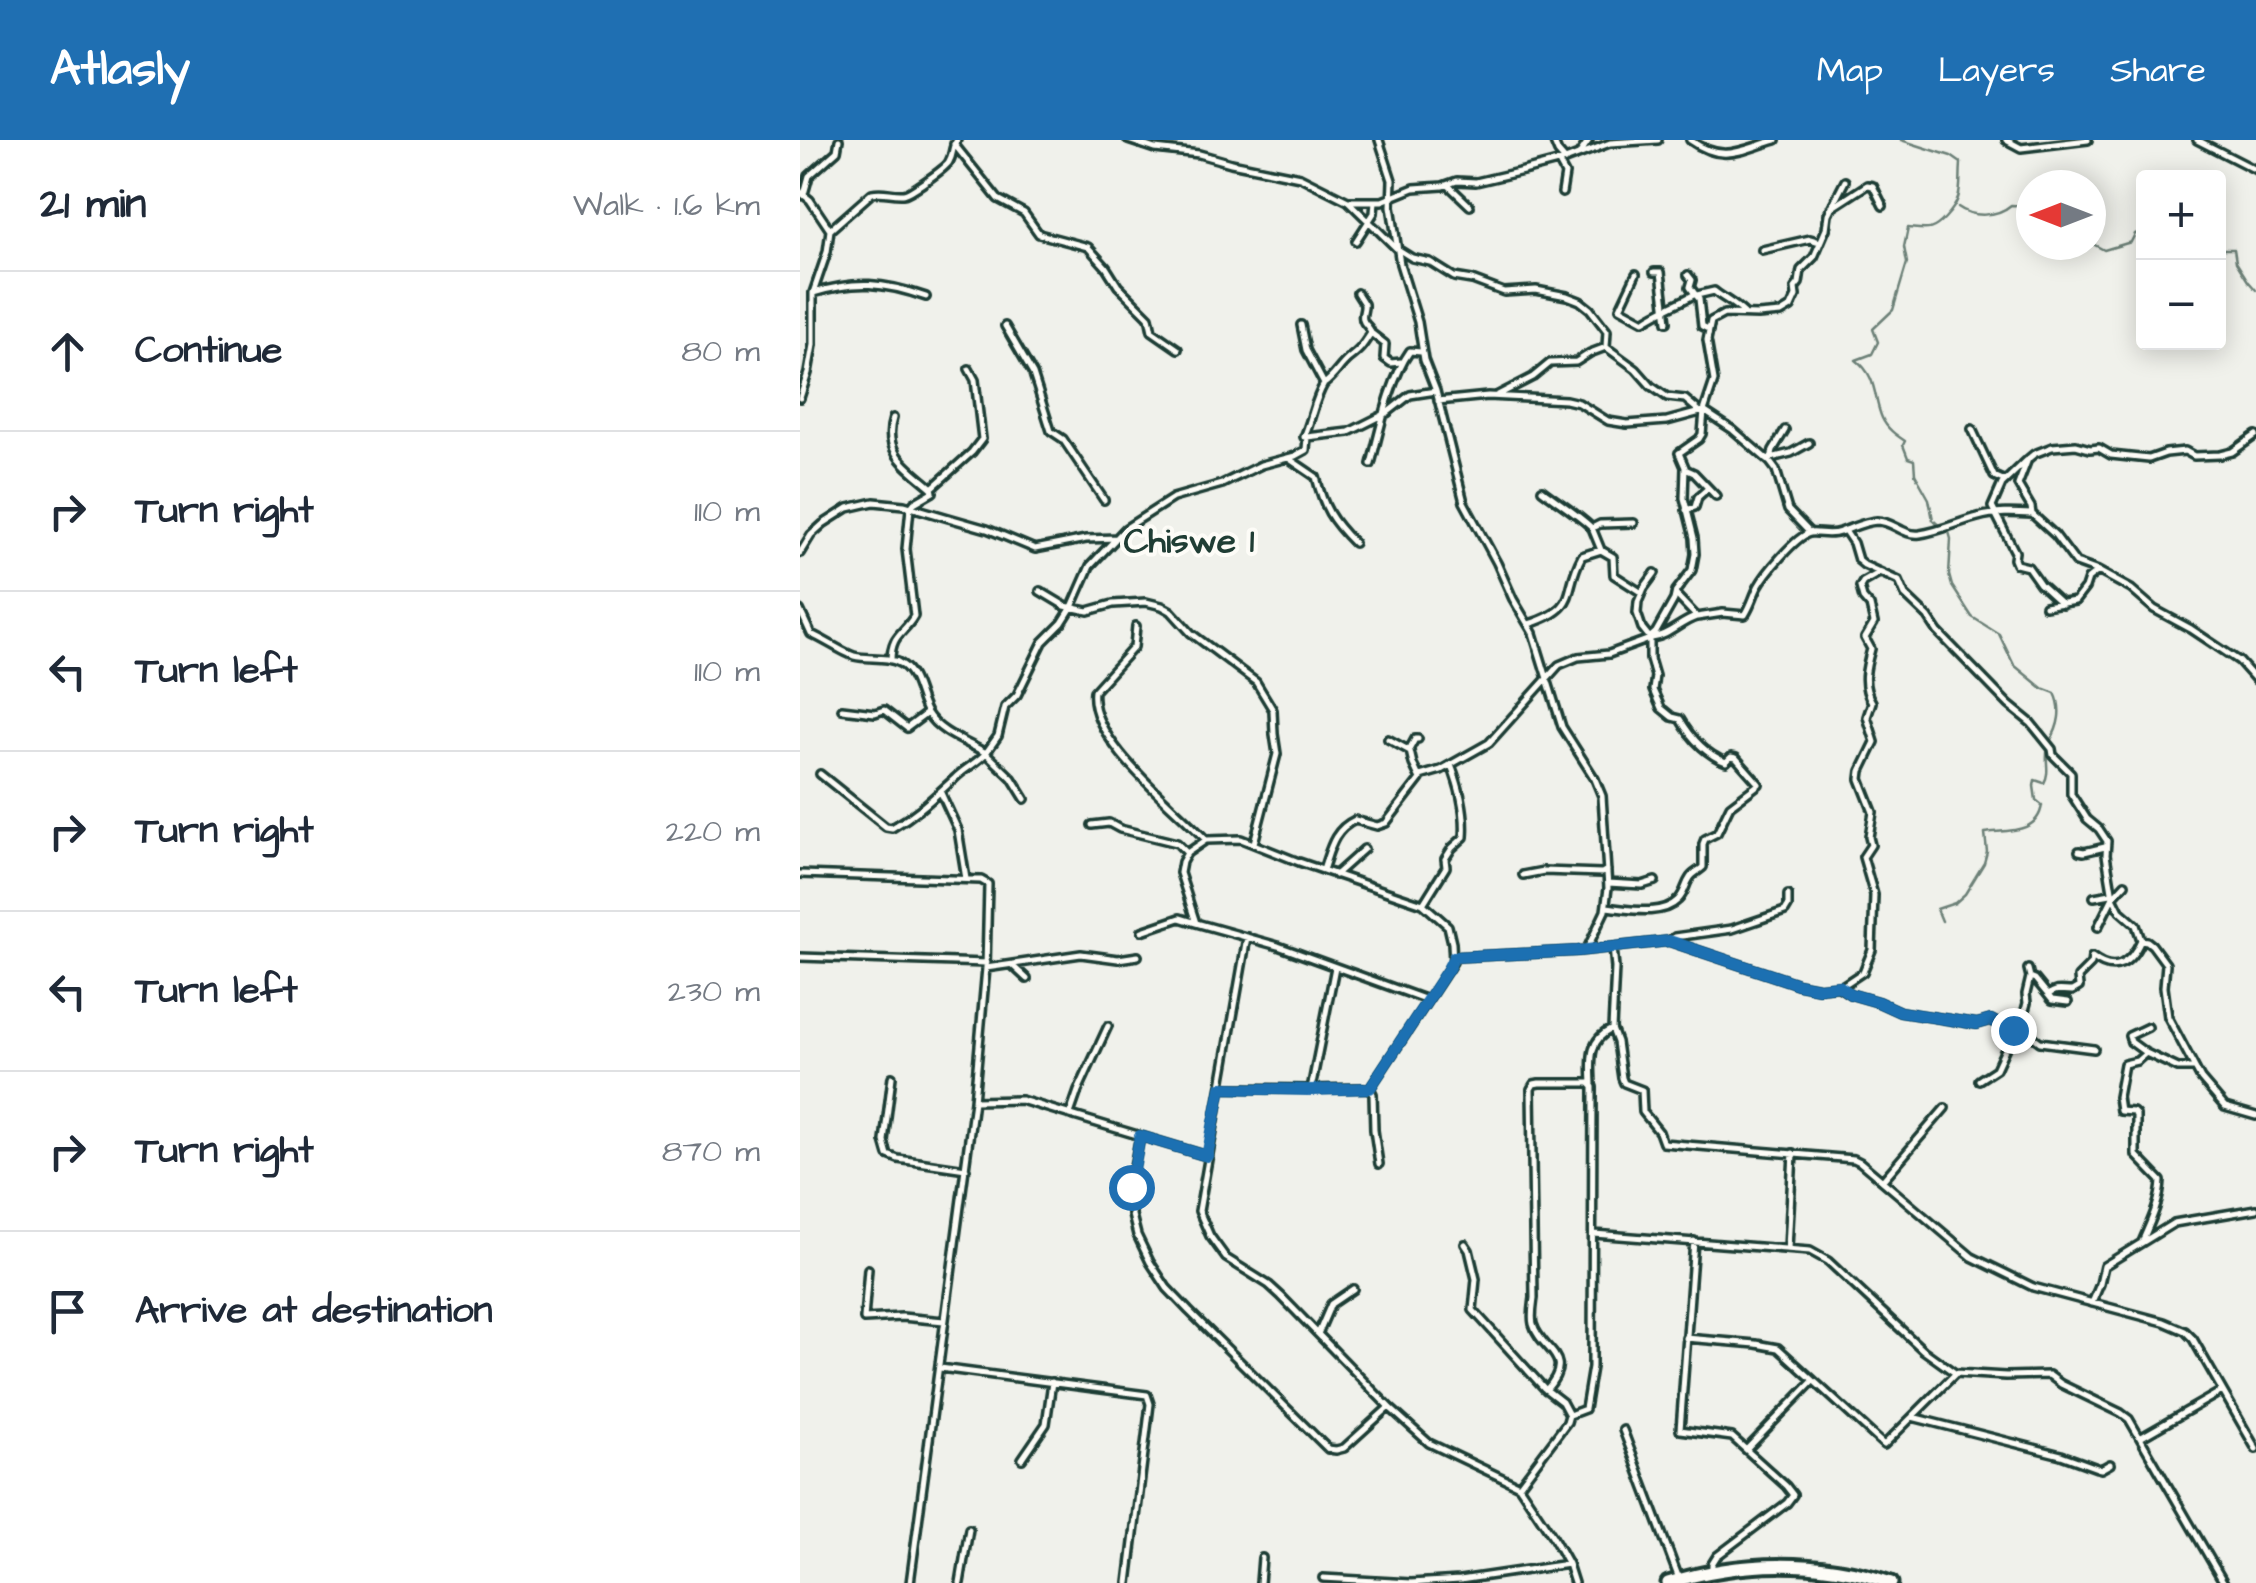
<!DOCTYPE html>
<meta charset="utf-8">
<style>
:root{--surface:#fff;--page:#f6f6f7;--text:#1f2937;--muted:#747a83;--line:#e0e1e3;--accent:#1f6fb2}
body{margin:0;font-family:"Architects Daughter",sans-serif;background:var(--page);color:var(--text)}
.controls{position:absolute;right:30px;top:30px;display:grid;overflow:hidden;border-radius:10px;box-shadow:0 5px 25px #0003}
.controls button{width:90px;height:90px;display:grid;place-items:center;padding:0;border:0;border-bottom:2px solid var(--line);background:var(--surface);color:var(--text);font:50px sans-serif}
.compass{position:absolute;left:1216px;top:30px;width:90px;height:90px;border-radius:50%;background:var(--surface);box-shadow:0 5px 25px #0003;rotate:270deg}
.stop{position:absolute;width:30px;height:30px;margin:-22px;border:8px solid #1f6fb2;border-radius:50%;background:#fff}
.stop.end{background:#1f6fb2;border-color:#fff;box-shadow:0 2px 10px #0008}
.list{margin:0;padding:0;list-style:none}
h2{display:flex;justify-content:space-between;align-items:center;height:130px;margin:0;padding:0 40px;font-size:42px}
h2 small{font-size:32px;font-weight:400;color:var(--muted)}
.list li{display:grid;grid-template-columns:65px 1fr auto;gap:30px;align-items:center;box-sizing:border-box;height:160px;padding:0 40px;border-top:2px solid var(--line)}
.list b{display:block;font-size:38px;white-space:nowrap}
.list em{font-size:32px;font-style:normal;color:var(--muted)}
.icon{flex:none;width:55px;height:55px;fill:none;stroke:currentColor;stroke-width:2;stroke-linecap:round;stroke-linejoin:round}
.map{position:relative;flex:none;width:1456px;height:1443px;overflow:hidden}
header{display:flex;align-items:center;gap:60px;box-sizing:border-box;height:140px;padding:0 50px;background:var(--accent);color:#fff}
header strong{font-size:48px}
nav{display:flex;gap:55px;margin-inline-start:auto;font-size:35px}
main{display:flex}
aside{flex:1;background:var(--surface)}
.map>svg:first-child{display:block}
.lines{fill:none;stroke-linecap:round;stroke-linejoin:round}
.stream{stroke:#6c8077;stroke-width:2.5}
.minor-casing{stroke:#1f3d34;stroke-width:12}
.trunk-casing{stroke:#1f3d34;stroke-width:19}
.minor{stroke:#fdfcf7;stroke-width:5}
.trunk{stroke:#fdfcf7;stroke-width:11}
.route{stroke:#1f6fb2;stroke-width:12}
.labels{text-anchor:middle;stroke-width:8;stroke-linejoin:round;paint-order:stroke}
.quarter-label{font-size:35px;font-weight:bold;fill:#1f3d34;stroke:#fdfcf7}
</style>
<header>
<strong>Atlasly</strong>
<nav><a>Map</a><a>Layers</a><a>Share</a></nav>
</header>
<main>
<aside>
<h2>21 min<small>Walk · 1.6 km</small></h2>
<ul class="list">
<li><svg class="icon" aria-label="ahead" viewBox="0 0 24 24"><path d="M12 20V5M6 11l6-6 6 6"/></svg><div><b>Continue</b></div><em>80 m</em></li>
<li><svg class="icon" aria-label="right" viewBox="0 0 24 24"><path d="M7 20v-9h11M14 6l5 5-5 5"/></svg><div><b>Turn right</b></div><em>110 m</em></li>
<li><svg class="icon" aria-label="left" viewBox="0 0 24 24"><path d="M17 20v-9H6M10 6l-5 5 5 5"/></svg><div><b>Turn left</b></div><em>110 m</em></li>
<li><svg class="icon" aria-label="right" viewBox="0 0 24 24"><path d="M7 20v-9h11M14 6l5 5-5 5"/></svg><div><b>Turn right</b></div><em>220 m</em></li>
<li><svg class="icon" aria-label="left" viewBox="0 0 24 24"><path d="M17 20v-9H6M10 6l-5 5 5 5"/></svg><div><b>Turn left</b></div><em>230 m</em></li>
<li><svg class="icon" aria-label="right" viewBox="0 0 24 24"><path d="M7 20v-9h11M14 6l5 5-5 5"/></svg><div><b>Turn right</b></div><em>870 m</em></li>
<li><svg class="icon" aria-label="arrive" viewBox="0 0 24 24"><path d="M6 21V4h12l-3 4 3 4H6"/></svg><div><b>Arrive at destination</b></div></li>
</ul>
</aside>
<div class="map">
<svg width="1456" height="1443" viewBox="0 0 1456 1443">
<rect width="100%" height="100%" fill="#f0f1eb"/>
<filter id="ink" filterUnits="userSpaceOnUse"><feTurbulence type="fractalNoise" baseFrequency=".01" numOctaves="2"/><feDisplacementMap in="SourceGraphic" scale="20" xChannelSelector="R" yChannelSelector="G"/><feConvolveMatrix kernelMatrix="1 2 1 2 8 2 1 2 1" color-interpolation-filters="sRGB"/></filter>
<g filter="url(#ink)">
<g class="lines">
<path class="stream" d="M1101,0L1151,16L1161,23C1159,49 1164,58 1145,78C1132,92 1128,90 1108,88L1104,107L1107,123L1093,170L1073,189L1078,202L1072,214L1056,220C1078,237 1073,258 1082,278C1087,289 1096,295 1105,301L1103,305L1108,318L1114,320L1115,334L1129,359L1133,380L1145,391L1149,392L1151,399L1149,435L1152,446L1172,477L1199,494L1214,525L1242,548L1255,553C1263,569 1259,587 1250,601
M1158,67C1173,78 1197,77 1211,65L1231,66
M1291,103L1304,110L1331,102L1335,94L1344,91
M1418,109H1434L1436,122L1448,141L1456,150
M1142,781L1137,769L1155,763L1165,754L1184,723L1187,712L1185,693C1207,690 1238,694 1242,665L1236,660L1234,646L1235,640L1244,643C1251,631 1244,620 1248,608"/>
<g class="minor-casing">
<path id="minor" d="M328,0L355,9L399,14L431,23L500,37L548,61L596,108L612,118L630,122L654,137L672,140L704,152L736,150L767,156L780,161L790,169L807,191L806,207L790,213L776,222L750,223L733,237L696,256
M579,0L592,40L591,66L600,124L618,182L624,220L636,251L664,362L697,423L713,459L733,493L762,587L795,639L802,656L808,748L805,771L787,809
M753,0L758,12L765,20
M890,0C924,24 940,10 976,0
M1206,0L1221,8L1288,0
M1397,0L1456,30
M154,4L198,59L224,73L239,94L288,107L306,127L318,146L349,177L352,191L378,209
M780,13L789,0
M759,23L765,34L762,53
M648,45L670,66
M0,52L10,60L30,90
M4,54L9,36L37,11L39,0
M548,61H582L614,48L643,46L657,41L676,42L723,31L765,20L810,3L858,0
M1033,67L1067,45L1073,46L1083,66
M556,101L574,73L575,61
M962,110L1010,99L1020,102
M854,132H861L867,182
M836,134L820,168L844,181C860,170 878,164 895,154L899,159L902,186L908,189
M888,135L892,140L890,147L895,154
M13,153C56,140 83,142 126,157
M557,153L564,164C565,171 560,176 564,182C567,187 570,187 571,193
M897,155L914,151C924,159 935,164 944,173
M205,186L233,234L251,291L263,299L304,360
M806,207L836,229L851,246L867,257L885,259L899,271
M524,244C534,237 539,227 548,219C560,210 562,207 571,193L585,204L584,218L591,223L601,222
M0,258L8,233L13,205V153L27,112L30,90L72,53C83,50 92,55 103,54C109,54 146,28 149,22C154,14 151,8 157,0
M638,261L688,256L766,260L779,263L808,281L827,284L867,281L904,271L933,290L970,322L976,330L988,370L1010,393
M93,278C82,313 108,327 132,348
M1172,289L1194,336L1205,341
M1456,295L1432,312L1420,315L1394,316L1385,311L1366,313L1349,319L1311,315L1299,308L1290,309L1276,305L1252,307L1234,314L1228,319L1218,345L1231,367L1232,374L1255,395L1276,423L1298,431L1331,449L1354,469L1391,489L1439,521L1456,540
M507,297L549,292L587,273L610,255L636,251
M488,318L516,337C524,368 531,380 554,403
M971,318L991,313L1009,303
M971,319L973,310L985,290
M1226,321L1202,344L1192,367L1215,412L1214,419L1216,424L1228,427L1240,444L1262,464
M571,324C580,290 590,239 610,211L621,212
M885,329L894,333L916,356
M742,350C759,363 776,373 792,388
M886,370L895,367L898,357L907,349
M1045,391L1053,403L1058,420L1064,425L1099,441L1105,455L1128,477L1138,492L1209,565L1231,583L1252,609L1253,615L1271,633V654L1287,679L1299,689L1307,701L1306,715L1313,757L1320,771L1336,785L1341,800L1347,801L1352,805L1366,824L1364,847L1368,877L1401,939L1425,967L1456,976
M801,410L792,388L800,384L834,383
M0,413L11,395L23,384L48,368L74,362L104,365L145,377L187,389L235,409L286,399L317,398
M240,451L265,466L288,471L313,464L346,462L362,466L371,471L391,493L456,542L473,570L474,594L477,614L454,703
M876,455L897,477L923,473L945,475C951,466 953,457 958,447C965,434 996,396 1010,393C1019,392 1029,396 1040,392C1053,388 1062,382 1077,381C1093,381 1103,396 1120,394C1141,391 1158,382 1178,377C1195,372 1215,373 1232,374
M1245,466L1275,461L1285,448L1288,439L1298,431
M0,470L11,494C23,499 44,513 54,516C69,520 87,515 101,524C117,533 118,558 127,573C139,593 167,602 186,613C177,623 165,628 155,638C134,657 117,674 92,688L86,687L20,634
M729,484C781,467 762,453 782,416L801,410L813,417L814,435L842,453
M336,486L334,507L294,551C288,600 374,666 406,700
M852,498C869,496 880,482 896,477
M91,520C91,494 104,494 114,476L106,409L110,368L114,363L133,352L132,348L172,312L182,299L175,240L169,229
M42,569L75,573L84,570L107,588L127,573
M609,610L615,599H618
M620,636L641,630L689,603L759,525L778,517L809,514L847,500L856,492L874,460L876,451L892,430L895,414L894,398L884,358L885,327L879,313L899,299L902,294L904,271L914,241L907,200L911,181L924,174L958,175L981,173L991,167L996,156L995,148L999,143L1001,130L1014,117L1026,89L1028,74L1045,41
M141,653L158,690L166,739
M225,659L212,638L186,613L198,596L205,567L217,555L243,502L262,483L272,467L290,426L326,388L373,358L422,344L461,325L495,316L506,310L507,297H504C512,279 514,261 524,244L506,210L501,185
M292,685L309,683L320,689L377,703L387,713
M1279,711L1284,712L1305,707
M645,719L652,708L664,697C666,672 660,648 651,625
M523,730C530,710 533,690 555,680L577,686L586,683L620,639L613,624L610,611L588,599
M0,734L181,740L188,744L186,828L174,961L110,1443
M535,735L564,709
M723,735L744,731L802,733L807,730
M808,743L842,745L855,741
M1294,757L1311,754
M623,764L646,727L645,719
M806,767C828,769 861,777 878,760C885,753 885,745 890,738C893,733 899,731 903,727V704L905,699L917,693L930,666L959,644L936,618L931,617L926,622C905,614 891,598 880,579L872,577L861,568L853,550L855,536L850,519V498L842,488L837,473L838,462L844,448L855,433
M1298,787L1313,757L1325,744
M342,791L380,778L396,783
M447,797L399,1071L410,1096L426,1118L469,1145L481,1156L589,1267L629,1303L719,1346L753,1397L768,1424L774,1443
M869,801L875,797L932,789L985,771L988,766V755
M813,807L815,828L812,889L817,902L822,938L824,943L842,950L843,972L859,992L863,1003L1054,1019L1060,1022L1172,1117L1233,1147L1364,1182L1385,1191L1393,1199L1456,1309
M0,817L187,823
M654,817L778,811L869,801L998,844L1019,848L1042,846L1063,832L1072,810L1074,755L1063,717L1071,705L1069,697L1073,672L1060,639L1061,631L1075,602L1067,577L1072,562C1061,545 1066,527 1071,509L1065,498L1074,483L1070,466L1063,458L1060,447L1063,442L1079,433
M212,825L227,839
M186,828L281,814L318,819L338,816
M1230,837L1235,839L1248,855C1257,848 1261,851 1272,851L1279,847L1278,837L1291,824L1292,817C1315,835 1331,823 1341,800
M1039,847L1050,854L1078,862L1100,872L1177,884L1191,880L1209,890L1227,892L1240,902L1294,909
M1248,855L1252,860L1268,862
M1346,913L1378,928H1395
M92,937L84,1001L88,1015L98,1019L166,1029
M1179,940L1196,929L1218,881L1224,874L1227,863L1226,854L1230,837L1228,829
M792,944C791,920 788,900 812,889
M421,948L511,949L570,948
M511,949L535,827
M174,961L221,960L407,1016
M270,974L278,951L308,886
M340,996L333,1032L332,1075L337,1095L350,1122L367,1148L389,1171L528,1309L536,1310L544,1308L589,1267
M579,1024L574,990L573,954L570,948L653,822L652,803L648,786L623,764L499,722L441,699L406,700L387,713L382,722L380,733L396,783L478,806L627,860
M1083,1040L1145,968
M794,1094L1010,1111L1028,1121L1123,1210L1155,1233L1206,1236L1249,1235L1261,1244L1321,1273L1329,1279L1424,1443
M894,1101L880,1290L932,1297L986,1346L993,1355L987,1363L917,1416L912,1424V1430
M1342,1102C1350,1083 1360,1064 1361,1041L1336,1015V975L1333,972L1320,971L1318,957L1324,924L1337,921L1346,913L1331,902L1329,896L1348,887
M665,1104L669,1110L676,1139L673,1170L744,1248L762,1262L769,1275L767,1282L719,1346
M988,1108L993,1013
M68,1129L64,1179L102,1177L144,1181
M1292,1163L1300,1144L1304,1126L1374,1083L1456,1069
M518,1194L531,1164L553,1149
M886,1198L956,1204L978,1208L1084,1305L1155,1234
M140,1228L347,1255L350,1264L328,1443
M746,1250C777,1215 741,1212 733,1184C731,1176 733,1166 734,1158L731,949L734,944L739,943H789L793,947L792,1227L785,1269L769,1275
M1112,1277L1261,1315L1297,1328L1301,1329L1310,1324
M823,1290L878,1436
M1340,1298L1422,1251
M947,1309L1013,1241
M222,1319L246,1284L252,1242
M523,1438L611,1443L660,1440L768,1424
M160,1443L169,1389
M460,1443L462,1418"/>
</g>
<g class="trunk-casing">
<path id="trunk" d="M868,1443C940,1420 1019,1419 1091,1443"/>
</g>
<use href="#minor" class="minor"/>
<use href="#trunk" class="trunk"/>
</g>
</g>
<g class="lines" filter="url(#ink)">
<path class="route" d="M331,1047L340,996L407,1016L421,948L511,950L570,948L648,829L654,817L778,811L869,801L998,844L1019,848L1039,846L1050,854L1078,862L1100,872L1177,884L1191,880L1209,890H1213"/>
</g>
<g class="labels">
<g class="quarter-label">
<text x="389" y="412">Chiswe 1</text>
</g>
</g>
</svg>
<div class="controls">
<button>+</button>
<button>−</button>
</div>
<svg class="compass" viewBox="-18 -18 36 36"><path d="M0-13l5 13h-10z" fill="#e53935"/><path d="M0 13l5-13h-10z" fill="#747a83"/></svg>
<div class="stop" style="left:331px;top:1047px"></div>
<div class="stop end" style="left:1213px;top:890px"></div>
</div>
</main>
